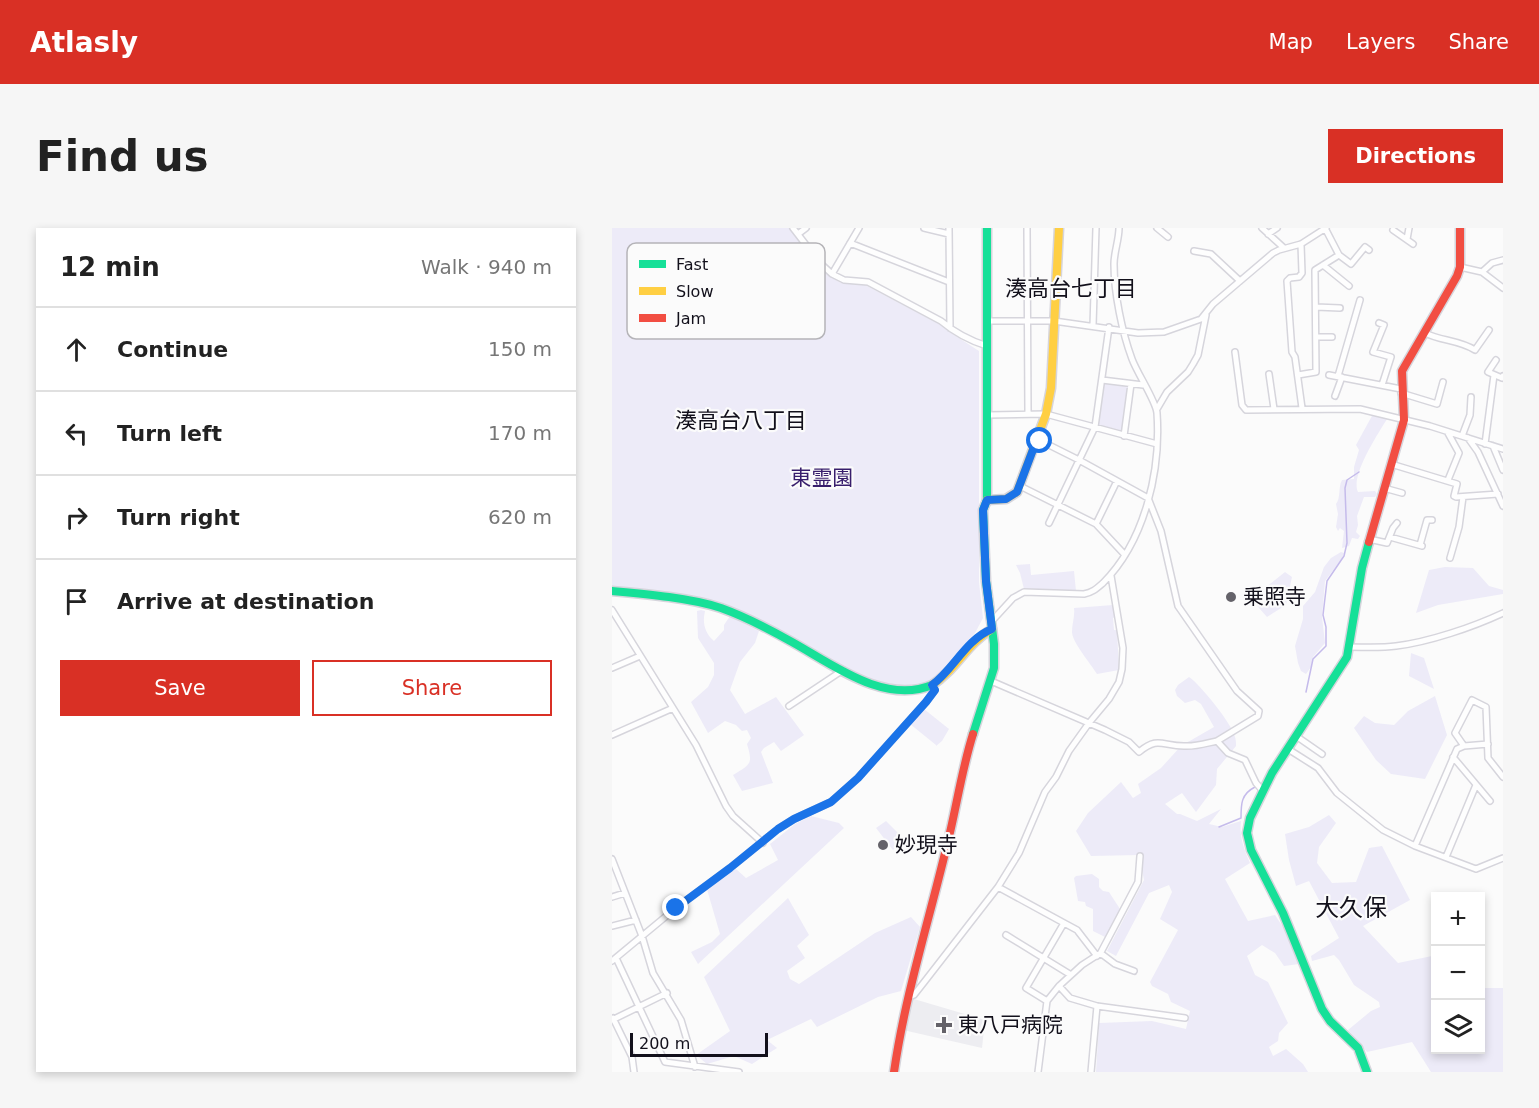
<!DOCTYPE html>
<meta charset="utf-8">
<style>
:root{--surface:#fff;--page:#f6f6f6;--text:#222;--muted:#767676;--line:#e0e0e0;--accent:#d93025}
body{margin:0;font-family:"DejaVu Sans","Noto Sans JP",sans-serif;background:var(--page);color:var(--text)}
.controls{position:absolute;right:18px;bottom:18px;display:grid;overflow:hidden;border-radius:0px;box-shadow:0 3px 9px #0003}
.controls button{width:54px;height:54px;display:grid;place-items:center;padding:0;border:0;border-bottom:2px solid var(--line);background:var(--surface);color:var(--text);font:30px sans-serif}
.scale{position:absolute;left:18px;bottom:15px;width:138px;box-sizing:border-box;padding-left:6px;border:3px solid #12101b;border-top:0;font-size:16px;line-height:21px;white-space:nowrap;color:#12101b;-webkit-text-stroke:4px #fbfbfb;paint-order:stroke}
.stop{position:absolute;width:18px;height:18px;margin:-14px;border:4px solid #1a73e8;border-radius:50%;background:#fff}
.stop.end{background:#1a73e8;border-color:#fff;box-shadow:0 2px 6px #0008}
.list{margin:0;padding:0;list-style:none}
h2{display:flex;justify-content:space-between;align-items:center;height:78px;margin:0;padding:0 24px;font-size:26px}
h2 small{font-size:20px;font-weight:400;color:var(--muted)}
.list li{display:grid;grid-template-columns:39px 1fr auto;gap:18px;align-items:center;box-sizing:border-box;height:84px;padding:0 24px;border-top:2px solid var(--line)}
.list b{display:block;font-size:22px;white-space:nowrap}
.list em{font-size:20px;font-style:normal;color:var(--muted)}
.actions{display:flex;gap:12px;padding:18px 24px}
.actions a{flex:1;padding:14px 0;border:2px solid var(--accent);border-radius:0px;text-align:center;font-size:21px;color:var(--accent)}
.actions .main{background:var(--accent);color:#fff}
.icon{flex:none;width:33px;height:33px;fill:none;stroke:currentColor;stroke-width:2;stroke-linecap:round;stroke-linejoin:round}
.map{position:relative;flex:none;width:891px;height:844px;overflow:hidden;border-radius:0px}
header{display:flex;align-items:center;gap:36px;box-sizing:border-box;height:84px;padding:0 30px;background:var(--accent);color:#fff}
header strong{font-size:28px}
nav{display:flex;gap:33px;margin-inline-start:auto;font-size:21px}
.intro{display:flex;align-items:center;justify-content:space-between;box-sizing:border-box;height:144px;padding:0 36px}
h1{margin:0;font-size:42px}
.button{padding:15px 27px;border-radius:0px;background:var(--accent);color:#fff;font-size:21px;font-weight:700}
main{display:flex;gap:36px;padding:0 36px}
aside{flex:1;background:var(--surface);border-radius:0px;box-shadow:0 3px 9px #0003}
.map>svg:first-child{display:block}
.built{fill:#ededf1}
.green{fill:#edebf8}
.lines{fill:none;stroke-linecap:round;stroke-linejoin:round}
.stream{stroke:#c5bbeb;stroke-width:1.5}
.street-casing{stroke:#d6d5dc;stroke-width:8}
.fast-casing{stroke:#d6d5dc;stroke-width:11}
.slow-casing{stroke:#d6d5dc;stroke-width:11}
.jam-casing{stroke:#d6d5dc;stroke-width:11}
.street{stroke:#fefefe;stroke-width:5}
.fast{stroke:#16e098;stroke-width:8}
.slow{stroke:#ffcf43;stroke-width:8}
.jam{stroke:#f24e42;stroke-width:8}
.route{stroke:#1a73e8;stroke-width:8}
.poi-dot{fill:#646269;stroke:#fbfbfb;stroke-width:2}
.labels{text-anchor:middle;stroke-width:4.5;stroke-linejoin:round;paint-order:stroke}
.park-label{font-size:21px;fill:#381e6c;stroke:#fbfbfb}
.poi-label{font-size:21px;fill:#12101b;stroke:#fbfbfb;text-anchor:start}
.neighbourhood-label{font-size:22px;fill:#12101b;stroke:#fbfbfb}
.quarter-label{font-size:24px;fill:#12101b;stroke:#fbfbfb}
.key{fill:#fbfbfb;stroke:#b5b4b8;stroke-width:1.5}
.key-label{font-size:16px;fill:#12101b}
</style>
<header>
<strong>Atlasly</strong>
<nav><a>Map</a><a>Layers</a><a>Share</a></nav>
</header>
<div class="intro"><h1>Find us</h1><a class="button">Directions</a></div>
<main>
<aside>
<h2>12 min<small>Walk · 940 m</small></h2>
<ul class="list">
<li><svg class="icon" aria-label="ahead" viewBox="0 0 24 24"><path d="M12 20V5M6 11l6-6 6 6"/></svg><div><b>Continue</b></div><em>150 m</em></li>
<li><svg class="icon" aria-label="left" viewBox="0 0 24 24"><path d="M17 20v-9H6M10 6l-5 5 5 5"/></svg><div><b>Turn left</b></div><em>170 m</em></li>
<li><svg class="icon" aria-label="right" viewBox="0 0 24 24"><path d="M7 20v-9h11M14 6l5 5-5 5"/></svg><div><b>Turn right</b></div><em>620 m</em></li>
<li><svg class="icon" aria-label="arrive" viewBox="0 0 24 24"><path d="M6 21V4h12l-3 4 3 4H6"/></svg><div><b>Arrive at destination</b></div></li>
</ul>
<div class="actions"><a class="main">Save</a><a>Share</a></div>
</aside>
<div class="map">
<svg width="891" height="844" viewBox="0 0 891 844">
<rect width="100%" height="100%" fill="#fbfbfb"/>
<path class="built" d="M302,771L373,792L370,820L291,802L297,777Z"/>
<path class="green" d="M0,0H181L208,35L205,38L218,49L229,55L253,57L327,96L336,103L367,123V354L371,390L363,405L323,450C300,464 275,456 251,448L126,384L51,366L49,364L41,365L0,359Z
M490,152L519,156L512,208L483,199Z
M761,186L774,189L775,191C766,206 738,248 746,264L763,263L765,266L763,269H752L745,288L746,297L744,304L748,308L746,311L740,310L737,318L730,320L732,303L728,300L726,303L724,299L726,286L724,276C729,270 726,259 730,252L742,251V239L747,222L744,217Z
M729,324L732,325L729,332L713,353L710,389L713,415L701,429L699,439L694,446L689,443L686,435L683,418L691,391V378L703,364L712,339L719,330Z
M418,336L419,347L462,343L464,363L412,361L408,345L404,337Z
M833,339L861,340L877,358L891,362V366L826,377L804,385L817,342Z
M673,344L680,349L674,377L655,389L639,371Z
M501,377L503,389L501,390L502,402H505L507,442L485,446C479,436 460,414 460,404C460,395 463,389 462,380Z
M89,382L93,383C90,395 93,405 102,413L112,402V397L118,388L147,403L143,415L128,434L118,462L133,486L164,469L192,507L169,523L162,514L152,520L149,524L161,555L130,563L121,547C139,536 141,536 135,516L139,510L135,502L130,503L124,497L113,493L96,505L79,474L96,459L102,447V435L86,410L85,383Z
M799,425L812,430L822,461L797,448Z
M577,449C587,455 621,497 623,509C624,512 624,515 624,518L605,541L604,557L584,584L570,565L553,576L565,586H568L585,593L609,581L597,596L610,599L629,593C627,609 632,621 638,635L613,651L636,693L663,687L673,702L687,736L672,738L663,725L650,717L635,728L643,747L656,754L676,795L667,805L666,813L657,819L661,828L674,821L691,836L696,844H484L487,795L540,793L574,801L578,783L559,774L556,766L540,758L538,754L566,702L548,691L560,664L557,657L537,665L504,728L495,723L532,652L527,627L479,628L464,603L476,585L509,554L521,570L529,565L526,556L549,540L569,518L602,499L589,476L583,472L573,475L565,468L563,462L566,457Z
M823,468L835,507L813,551L779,546L764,532L742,500L752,488L763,495L782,497L796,483Z
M312,481L337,501L330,513L324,518V517L298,496Z
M717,587L724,595L707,619L705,635L720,655L744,654L757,620L770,618L798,672L751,698L786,735L820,728L823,730L824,822H868L869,731L872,760H891V844H819L800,814L755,824L736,802L759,783L768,779L767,774L742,757L727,732L722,727L700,733L699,728L727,710L697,653L684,658L677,632L673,606L697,599Z
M199,588L227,595L232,600L86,736L79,724L100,714L108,706L94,658L124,641L134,650L166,632L158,616L183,596Z
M274,593L294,613L281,622L264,600Z
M480,646L487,651V659L491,663L497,664L508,681L493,709L481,703V681L474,678L473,674L466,673L462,650L464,648Z
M176,670L197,707L185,718L193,730L175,743L178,751L187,756L263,705L299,689L308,699L289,763L266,769L205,799L199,791L155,812L165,820L140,836L122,828L95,836L84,827L118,803L92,749Z"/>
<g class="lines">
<path class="stream" d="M694,464L701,431L714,418V399L711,387L715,353L732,328L735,315L733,260L735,252L747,244
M607,599L629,590C629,576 629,566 643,559"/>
<g class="street-casing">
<path id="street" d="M181,0L208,35L220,46L232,52L256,54L329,93C342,104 359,113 375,118
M312,0L337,6
M337,0L338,100
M415,0L416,185
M545,0L556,9
M650,0L672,20
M713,0L727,27L739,36L753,19L757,22
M781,2L801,16
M186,6L194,0
M656,6L665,0
M795,11L797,0
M238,15L337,54
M689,16L690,45L687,49L678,50L675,53L680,124L683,129L690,180
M582,23L599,26L628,53
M711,37L737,58
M848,39L870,44L880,35L891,32
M870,44L891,60
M220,46L247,0
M704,79L728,80
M375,93H442L526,105L552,104L589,91L601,76L661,25L667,22L689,16L714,0
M767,95L772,97L761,124L779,129L770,157
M481,98L484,0
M813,105C829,113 847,112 863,122L877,102
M704,109H720
M623,124L630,177L634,182L748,181L818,198L891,221
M884,132L876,144L890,150L891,148
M657,146L662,181
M686,147L704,144L703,42L727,27
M717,147L789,161
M726,148L748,72
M490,152L531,157
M789,165L825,176L831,154
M723,168L730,149
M545,181L555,164L576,144L581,136L586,127L594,87
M375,187L434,186L545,216
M512,208L519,156
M850,208L858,187L859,169
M856,210L866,224L891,278
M425,211L467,232L536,270L549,303L566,378L625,463L647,483L646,488L605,513L616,525L633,532L644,555L650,562
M873,216L882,147
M881,218L891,242
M779,236L845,256L842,268L844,269L886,266
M836,252L847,225L836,205
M408,258L484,296L513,327
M772,260L790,265
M437,295L483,199L497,99
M484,296L505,253
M778,309L810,318
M757,311L775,315L781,300L785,295
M808,317L815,292H820
M838,330L847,299L851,269
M0,382L84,517L114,578L121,588L151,615
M379,394L401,370L412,364L472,366C481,364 484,361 491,355C533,313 549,243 545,185C544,173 525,145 520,131C510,104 502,65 502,36C502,24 507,12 507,0
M737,419C753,419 769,420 784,418C817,414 861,399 891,385
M0,440L28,428
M379,453L493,502L517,514L527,524C546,508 550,518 572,518C583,519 595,515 605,513
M177,478L231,442
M0,507L61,480
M684,508L710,526
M852,518L843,505L860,472L874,479L876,530L891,549
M676,521L706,540L725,565L771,602L803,618L864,641L891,630
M841,529L878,573
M803,618L845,521L852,518L876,516
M834,629L864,557
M0,631L30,708L41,745L69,792L83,839
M0,669L13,665
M452,695L465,702L485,728
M0,698L24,692
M394,707L459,747
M488,726L526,654L528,628
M4,730L53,834L127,844
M0,733L64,680L118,640L166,601L182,591L219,574L246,550L314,474L323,462L320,457
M447,758L470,737L487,726L491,727L503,736L522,743
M297,769L302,767L313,753L386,659
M435,773L414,760L452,695L386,659L407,625L433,564L444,549L457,523L477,495L497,471L507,454L510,441L511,420L499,348
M1,790L20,829L22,844
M0,792L55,765
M426,844L435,773L447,758L458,770L485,778L573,790
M479,844L485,778"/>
</g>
<g class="fast-casing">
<path id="fast" d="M0,363C33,366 79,370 109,380C134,389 157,401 180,414C220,436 272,477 320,457
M361,506L382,440V416L374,353L371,282L375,272V0
M755,844L746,820L718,793L710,781L671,685L639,622L635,605L638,590L660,545L735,429L750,340L757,314"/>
</g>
<g class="slow-casing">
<path id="slow" d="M375,272L394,271L405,264L434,186L439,160L447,0
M320,457C344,442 355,415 380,401"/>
</g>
<g class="jam-casing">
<path id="jam" d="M757,314L792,192L790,143L845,48L848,39V0
M282,844C293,768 316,696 334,621C344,583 349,544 361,506"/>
</g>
<use href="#street" class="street"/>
<use href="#fast" class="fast"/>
<use href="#slow" class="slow"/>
<use href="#jam" class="jam"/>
</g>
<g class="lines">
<path class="route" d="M64,680L118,640L166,601L182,591L219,574L246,550L314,474L323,462L320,457C342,441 353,412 380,401L374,353L371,282L375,272L394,271L405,264L425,211L428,213"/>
</g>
<g class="poi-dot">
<circle cx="619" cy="369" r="6"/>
<circle cx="271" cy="617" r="6"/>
<path d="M329 788h6v6h6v6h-6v6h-6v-6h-6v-6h6z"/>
</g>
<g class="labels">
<g class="park-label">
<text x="210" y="257">東霊園</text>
</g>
<g class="poi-label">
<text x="631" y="376">乗照寺</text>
<text x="283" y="624">妙現寺</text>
<text x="346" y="804">東八戸病院</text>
</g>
<g class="neighbourhood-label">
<text x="459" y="68">湊高台七丁目</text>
<text x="129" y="200">湊高台八丁目</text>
</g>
<g class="quarter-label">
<text x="739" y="688">大久保</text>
</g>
</g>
<rect x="15" y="15" width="198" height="96" rx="9" class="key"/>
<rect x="27" y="32" width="27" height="8" fill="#16e098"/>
<rect x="27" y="59" width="27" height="8" fill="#ffcf43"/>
<rect x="27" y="86" width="27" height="8" fill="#f24e42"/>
<g class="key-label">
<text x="64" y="42">Fast</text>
<text x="64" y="69">Slow</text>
<text x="64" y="96">Jam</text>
</g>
</svg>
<div class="controls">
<button>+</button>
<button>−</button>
<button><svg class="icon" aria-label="layers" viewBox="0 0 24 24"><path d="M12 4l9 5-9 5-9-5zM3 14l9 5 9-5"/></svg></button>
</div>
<div class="scale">200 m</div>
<div class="stop" style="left:428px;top:213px"></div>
<div class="stop end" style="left:64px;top:680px"></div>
</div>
</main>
